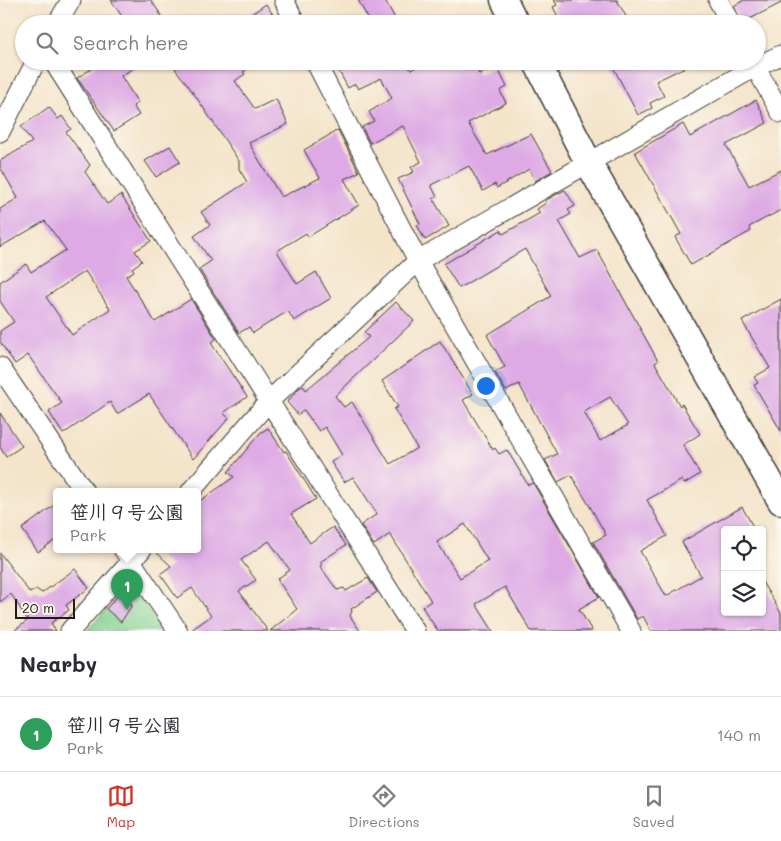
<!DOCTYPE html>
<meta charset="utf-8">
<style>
:root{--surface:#fff;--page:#f2f2f3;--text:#2b2b33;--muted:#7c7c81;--line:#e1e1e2;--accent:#d93025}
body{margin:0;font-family:Mali,"Klee One",sans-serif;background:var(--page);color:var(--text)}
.controls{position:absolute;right:15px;bottom:15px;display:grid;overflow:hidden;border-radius:5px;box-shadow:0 1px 4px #0004}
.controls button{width:45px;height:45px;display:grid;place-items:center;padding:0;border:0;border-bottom:1px solid var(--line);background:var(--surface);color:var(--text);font:25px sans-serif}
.scale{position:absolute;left:15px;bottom:12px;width:60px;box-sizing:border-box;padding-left:5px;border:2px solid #1c1c1c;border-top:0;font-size:14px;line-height:18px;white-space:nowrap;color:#1c1c1c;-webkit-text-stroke:4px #fbf7ec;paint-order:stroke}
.you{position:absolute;left:485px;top:385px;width:18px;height:18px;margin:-12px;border:4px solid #fff;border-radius:50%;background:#1a73e8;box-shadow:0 0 0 8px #1a73e833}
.badge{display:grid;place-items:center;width:32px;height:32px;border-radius:50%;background:var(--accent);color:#fff;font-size:16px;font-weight:700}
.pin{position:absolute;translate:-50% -41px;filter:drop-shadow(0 1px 2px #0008)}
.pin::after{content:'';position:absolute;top:26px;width:18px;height:15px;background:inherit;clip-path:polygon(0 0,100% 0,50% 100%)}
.popup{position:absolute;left:53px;top:488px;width:148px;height:65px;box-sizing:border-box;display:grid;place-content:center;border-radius:5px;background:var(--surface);filter:drop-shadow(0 1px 4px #0005);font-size:16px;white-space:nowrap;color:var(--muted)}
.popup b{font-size:19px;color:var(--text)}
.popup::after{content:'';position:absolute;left:50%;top:100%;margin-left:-10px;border:10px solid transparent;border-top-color:var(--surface)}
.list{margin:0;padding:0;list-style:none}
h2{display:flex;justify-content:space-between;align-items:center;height:65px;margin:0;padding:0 20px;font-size:21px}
h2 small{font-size:16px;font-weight:400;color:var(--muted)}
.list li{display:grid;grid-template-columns:32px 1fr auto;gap:15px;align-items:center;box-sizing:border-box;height:75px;padding:0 20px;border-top:1px solid var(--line)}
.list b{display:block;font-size:19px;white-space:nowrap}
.list p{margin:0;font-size:16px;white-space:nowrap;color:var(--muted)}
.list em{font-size:16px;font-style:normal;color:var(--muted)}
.icon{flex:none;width:28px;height:28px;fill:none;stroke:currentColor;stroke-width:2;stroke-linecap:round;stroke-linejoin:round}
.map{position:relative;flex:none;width:781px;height:631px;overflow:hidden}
.search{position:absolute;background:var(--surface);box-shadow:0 1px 4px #0004;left:15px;right:15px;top:15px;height:55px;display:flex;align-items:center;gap:12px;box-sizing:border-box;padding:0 18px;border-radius:28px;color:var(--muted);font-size:19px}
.sheet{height:140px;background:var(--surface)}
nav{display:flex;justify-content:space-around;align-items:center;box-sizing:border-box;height:70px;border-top:1px solid var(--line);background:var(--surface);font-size:14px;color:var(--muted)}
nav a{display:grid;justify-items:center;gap:2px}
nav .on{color:var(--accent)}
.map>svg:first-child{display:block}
.green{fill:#81d292;stroke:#4e7757}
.building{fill:#ddaae5;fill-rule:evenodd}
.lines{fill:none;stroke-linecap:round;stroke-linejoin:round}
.street-casing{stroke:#3c3a36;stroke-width:21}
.secondary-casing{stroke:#3c3a36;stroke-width:29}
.street{stroke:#fff;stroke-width:19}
.secondary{stroke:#fff;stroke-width:26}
</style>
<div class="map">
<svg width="781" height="631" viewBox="0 0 781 631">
<rect width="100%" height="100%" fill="#fbf7ec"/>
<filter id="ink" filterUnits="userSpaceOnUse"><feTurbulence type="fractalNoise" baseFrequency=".02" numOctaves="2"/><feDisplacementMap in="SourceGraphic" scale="10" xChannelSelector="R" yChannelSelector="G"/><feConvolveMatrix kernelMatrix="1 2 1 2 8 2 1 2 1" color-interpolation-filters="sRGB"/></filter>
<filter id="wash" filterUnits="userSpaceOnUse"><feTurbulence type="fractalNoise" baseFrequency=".0096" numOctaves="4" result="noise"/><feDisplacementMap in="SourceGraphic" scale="20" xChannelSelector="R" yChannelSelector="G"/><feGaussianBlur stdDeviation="1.12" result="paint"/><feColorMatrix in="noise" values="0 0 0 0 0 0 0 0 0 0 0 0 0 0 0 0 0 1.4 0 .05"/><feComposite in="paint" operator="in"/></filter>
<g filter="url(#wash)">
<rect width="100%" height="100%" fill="#f4e4ca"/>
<path class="green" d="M126,588H133L162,631H87Z"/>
<g id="blocks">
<path class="building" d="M111,0H151L167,24H127Z
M358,0H385L398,24H371Z
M554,0H617L630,24H562L553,7L557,5Z
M744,0H781V3L742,23L734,6Z
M266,4L279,24H237Z
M104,61H144L121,76L138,103L133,106L139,115L114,131L77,78Z
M187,61H259L243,72L245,74L235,81L255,109L276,99L288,124L249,143L281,197L320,178L304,150L338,130L359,172L344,179L359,205L308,237L306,233L277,251L297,284L316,272L331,298L294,321L288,311L253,333L249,327L239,333L199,269L211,261L194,236L210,225L201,212L247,182L239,169V161L188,85L175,69Z
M344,61H414L407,65L411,70L429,61H455L458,68L473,61L479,74L496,65L507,87L500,91L506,103L468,123L487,155L531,134L552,171L535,181L529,169L497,188L495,184L483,191L469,166L431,185L437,197L433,199L449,226L425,240L417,225L420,224L398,179L414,172L411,167L421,162L403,126L370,143L362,127L374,121L369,112L392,98L381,78L358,89L355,84L348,88L336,66Z
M610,61H646L649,67L661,61H698L656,81L664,96L650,103L652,108L638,115Z
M756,100L767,123L726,145L749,186L781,170V210L749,227L751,231L691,265L675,237L681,234L635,152L683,124L690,137Z
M49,107L58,119L62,116L71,129L66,132L90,165L85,172L107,204L121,195L151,241L135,251L142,261L132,268L134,271L126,276L155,322L191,299L216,339L211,343L247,397L223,413L229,418L193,459L149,394L117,414L110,402L63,434L49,412L62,403L28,355L15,364L0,342V331L14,322L0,301V282L26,264L31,272L66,250L45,221L0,247V209L18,198L0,167V161L32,142L21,127ZM85,271L110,309L72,335L46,297Z
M170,146L180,162L156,177L145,161Z
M565,190L575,206L568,210L571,214L559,221L580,258L597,250L658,361L655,363L680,406L682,404L700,434L683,445L700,474L684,484L682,480L647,500L667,536L640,551L666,596L701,576L682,542L742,507L755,530H725V612H762V582L781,613V631H651L643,616L637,619L593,542L606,535L592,510L571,475L558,482L545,460L557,454L519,384L506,391L495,372L505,367L487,335L551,296L525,249L459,288L444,264L501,230L503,234L540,213L537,209L546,203V200ZM610,397L628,425L600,441L584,412Z
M781,299V431L754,385L758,383L754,377L770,368L742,321Z
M396,302L414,321L335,396L344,407L352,402L390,464L417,448L394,409L398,407L382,381L440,341L473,394L463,400L493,450L495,448L499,454L507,450L528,485L533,483L599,597L579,609L592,631H531L505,587L476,604L493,631H438L422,607L431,601L390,534L374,545L361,525L377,514L353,477L344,482L331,462L342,455L325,427L319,431L304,410L298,415L287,402L299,388L303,386L306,390L369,337L364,332ZM465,524L488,561L460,578L437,542Z
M0,413L22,446L6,457L0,447Z
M268,428L284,452L286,451L316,499L291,514L310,543L333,527L346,545L320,562L322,564L320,566L337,590L344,588L346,591L368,578L377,592L351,609L352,611L350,616L360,631H270L297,609L277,579L290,570L269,541L241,560L256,580L239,591L268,631H190L211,616L192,588L177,598L160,574L171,566L153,549H197V503L234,477L228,472L260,433Z
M57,503V539L38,552L22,529Z
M0,553L30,593L36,589L42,593L75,569L89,588L66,605L69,610L51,623L56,631H14L28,620L11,594L0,602Z
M120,593L132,605L121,622L106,609Z"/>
</g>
</g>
<g filter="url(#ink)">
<use href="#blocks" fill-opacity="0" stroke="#3c3a36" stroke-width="1"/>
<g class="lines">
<g class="street-casing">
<path id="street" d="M284,0L296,24
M718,0L731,24
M57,24L71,0
M53,61L415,631
M315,61L418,261L631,631
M752,61L781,113
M0,132L36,61
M0,367L84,491
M191,491L269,401L418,261L755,67L781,55
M123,549L178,631
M70,631L142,549"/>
</g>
<g class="secondary-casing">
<path id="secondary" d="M504,0L516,24
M536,61L588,162L781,501"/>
</g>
<use href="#street" class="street"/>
<use href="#secondary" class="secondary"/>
</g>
</g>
</svg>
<div class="controls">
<button><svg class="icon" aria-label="locate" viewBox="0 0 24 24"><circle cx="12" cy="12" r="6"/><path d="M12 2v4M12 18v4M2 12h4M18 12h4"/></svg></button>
<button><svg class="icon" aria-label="layers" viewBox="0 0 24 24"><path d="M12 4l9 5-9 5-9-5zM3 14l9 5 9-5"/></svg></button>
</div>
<div class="scale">20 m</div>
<div class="you"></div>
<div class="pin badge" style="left:127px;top:610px;background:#2e9e5b">1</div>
<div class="popup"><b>笹川９号公園</b>Park</div>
<div class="search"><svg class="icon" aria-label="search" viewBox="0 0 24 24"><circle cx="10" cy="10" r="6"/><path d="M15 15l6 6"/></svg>Search here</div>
</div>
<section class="sheet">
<h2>Nearby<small></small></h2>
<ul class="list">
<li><span class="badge" style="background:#2e9e5b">1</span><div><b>笹川９号公園</b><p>Park</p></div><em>140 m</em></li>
</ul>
</section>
<nav>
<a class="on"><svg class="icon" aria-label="map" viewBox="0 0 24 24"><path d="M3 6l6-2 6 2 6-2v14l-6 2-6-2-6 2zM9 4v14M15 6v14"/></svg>Map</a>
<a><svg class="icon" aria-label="directions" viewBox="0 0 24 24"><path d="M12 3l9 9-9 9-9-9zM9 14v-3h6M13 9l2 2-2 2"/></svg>Directions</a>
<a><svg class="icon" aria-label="saved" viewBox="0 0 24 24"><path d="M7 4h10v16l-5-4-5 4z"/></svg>Saved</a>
</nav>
